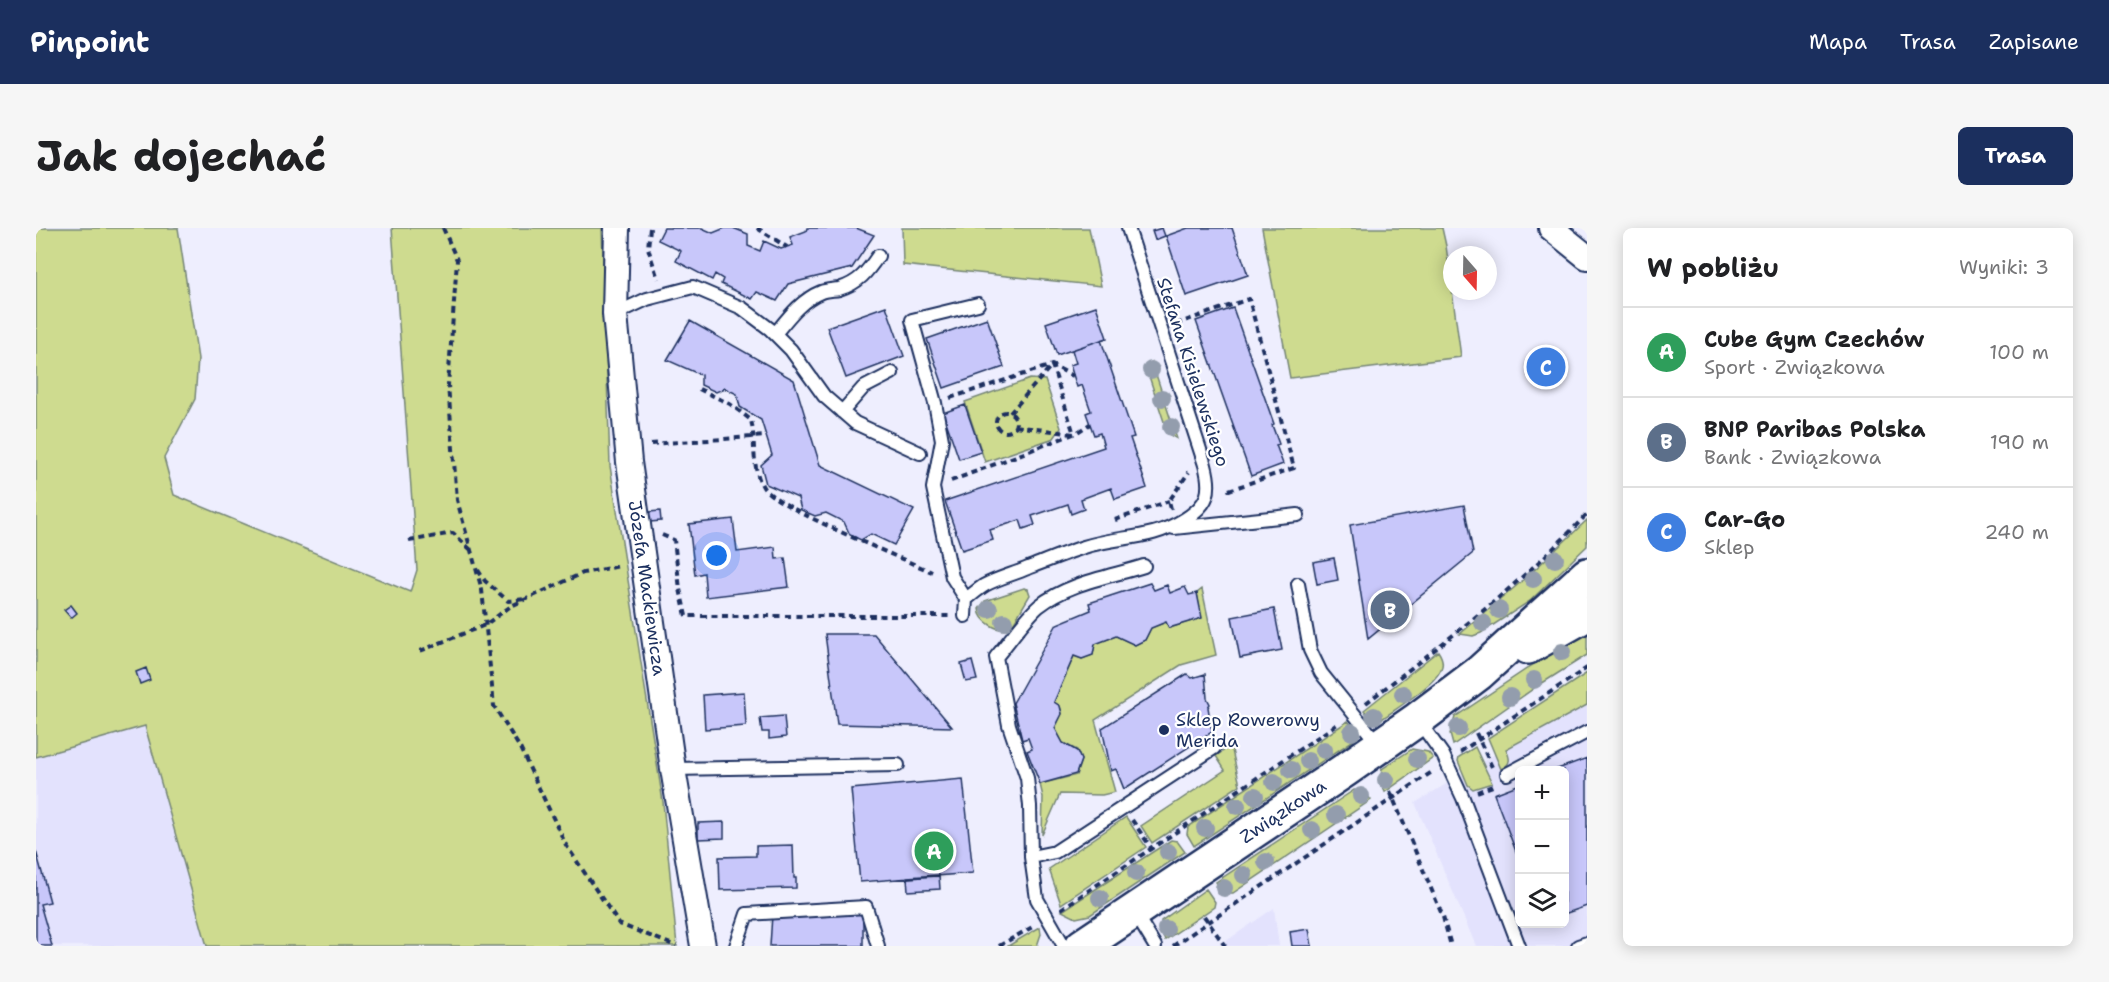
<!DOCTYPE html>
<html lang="pl">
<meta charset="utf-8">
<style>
:root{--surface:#fff;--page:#f6f6f6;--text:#202124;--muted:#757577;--line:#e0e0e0;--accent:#1b2f5e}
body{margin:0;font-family:"Shantell Sans",sans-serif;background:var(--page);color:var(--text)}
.controls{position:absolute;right:18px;bottom:18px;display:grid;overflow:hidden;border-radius:9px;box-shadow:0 3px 15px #0003}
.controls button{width:54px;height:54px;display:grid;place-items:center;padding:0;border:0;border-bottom:2px solid var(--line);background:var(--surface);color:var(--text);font:30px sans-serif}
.compass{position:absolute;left:1407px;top:18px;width:54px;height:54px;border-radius:50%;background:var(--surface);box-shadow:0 3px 15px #0003;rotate:160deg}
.you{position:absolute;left:681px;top:328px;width:21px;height:21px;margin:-15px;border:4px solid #fff;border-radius:50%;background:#1a73e8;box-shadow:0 0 0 9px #1a73e833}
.badge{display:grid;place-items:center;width:39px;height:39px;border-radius:50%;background:var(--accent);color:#fff;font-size:20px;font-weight:700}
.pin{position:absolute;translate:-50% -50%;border:3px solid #fff;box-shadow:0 2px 6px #0006}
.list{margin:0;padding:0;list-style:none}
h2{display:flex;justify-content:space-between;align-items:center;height:78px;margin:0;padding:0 24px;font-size:26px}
h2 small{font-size:20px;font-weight:400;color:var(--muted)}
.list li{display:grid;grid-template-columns:39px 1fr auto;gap:18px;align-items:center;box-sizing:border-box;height:90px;padding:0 24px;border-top:2px solid var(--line)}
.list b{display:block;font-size:22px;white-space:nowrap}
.list p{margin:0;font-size:20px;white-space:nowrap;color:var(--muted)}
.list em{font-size:20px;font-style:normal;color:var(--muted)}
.icon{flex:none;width:33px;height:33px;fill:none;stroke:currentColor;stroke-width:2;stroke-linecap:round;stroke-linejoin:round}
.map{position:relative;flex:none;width:1551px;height:718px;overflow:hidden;border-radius:9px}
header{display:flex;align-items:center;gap:36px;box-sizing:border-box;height:84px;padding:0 30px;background:var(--accent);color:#fff}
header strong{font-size:28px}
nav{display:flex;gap:33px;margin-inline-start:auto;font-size:21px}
.intro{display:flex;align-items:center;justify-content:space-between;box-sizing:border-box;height:144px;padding:0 36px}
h1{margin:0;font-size:42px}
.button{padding:15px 27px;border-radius:9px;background:var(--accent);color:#fff;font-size:21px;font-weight:700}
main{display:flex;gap:36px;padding:0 36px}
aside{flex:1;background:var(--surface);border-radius:9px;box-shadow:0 3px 15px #0003}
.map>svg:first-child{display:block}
.built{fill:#e3e2fd;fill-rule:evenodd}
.green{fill:#cedb8f;stroke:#748576;stroke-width:1.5}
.building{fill:#c8c7fa;stroke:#1b2f5e;stroke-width:1.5}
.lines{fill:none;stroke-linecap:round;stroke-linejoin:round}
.lane-casing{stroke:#1b2f5e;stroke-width:16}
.street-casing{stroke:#1b2f5e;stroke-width:28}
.secondary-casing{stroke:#1b2f5e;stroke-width:38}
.path{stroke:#1b2f5e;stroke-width:4;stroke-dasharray:6 4.5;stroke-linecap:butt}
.lane{stroke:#fff;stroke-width:12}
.street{stroke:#fff;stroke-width:24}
.secondary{stroke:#fff;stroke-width:33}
.tree{fill:#939dad}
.poi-dot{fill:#1b2f5e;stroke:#fff;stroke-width:2}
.labels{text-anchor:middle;stroke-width:4.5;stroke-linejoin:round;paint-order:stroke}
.street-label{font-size:18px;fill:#1b2f5e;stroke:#fff}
.poi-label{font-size:18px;fill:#1b2f5e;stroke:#fff;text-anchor:start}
</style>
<header>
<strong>Pinpoint</strong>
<nav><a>Mapa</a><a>Trasa</a><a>Zapisane</a></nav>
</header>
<div class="intro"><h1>Jak dojechać</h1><a class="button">Trasa</a></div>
<main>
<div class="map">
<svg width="1551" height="718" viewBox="0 0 1551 718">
<rect width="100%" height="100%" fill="#eeeefe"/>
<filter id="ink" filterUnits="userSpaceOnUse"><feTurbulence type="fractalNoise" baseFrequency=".0167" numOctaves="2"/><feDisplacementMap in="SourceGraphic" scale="12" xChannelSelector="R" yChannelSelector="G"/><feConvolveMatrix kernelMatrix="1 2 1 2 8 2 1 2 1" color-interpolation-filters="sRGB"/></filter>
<g filter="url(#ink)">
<path class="built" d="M1551,470V718H1440L1379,575ZM1484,542H1528V696H1484Z
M109,498L171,718H0V529Z
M1238,680L1243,718H1183Z"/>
<path class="green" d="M0,0H142L162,131L159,171L128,230L138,267L374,364L381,342L356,0H566L574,238L627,574L641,718H171L109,498L0,529Z
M866,0H1053L1065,58L867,37Z
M1226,0H1406L1410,18L1425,129L1254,150Z
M1116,134L1141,211L1132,206L1111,142Z
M994,151L1009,152L1025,200L1018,210L949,234L929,174Z
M1551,292V318L1494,373L1445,405L1437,408L1424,406L1493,347Z
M988,360L992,361L994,367L974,401C962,404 944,394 943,381L949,373Z
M1166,361L1180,427L1145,437L1059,492L1079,564L1066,567L1024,566L1006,607L1007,569L1004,556L1040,547L1045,532L1041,522L1027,515L1019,500L1026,485L1024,478L1018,474L1038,428L1046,431L1057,427L1059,416L1080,408L1099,417L1109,412L1115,400L1130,394L1133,400L1165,390L1161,365Z
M1551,404V427L1500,459L1417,517L1414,506L1419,489L1504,432Z
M1402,423C1406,429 1408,435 1405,441C1399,457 1358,482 1343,493L1336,492L1328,482Z
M1551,445V477L1470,521C1474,530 1476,536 1465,541L1452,510Z
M1312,493L1320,503L1318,512L1158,618L1151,606L1152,599Z
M1195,518L1204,557L1116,615L1105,598L1189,542L1180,528Z
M1439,519L1456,555L1437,561L1432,557L1422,533L1423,529Z
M1376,521L1392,524L1397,530L1349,564L1344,553L1346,541Z
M1318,562L1329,564L1335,572L1197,665H1187L1180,654Z
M1090,589L1110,619L1025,676L1013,641Z
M1135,612L1141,613L1149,624L1054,687L1040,690L1026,683Z
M1170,661L1179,674L1178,679L1129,712L1125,702V693Z
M1004,699L1005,706L1001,718H972Z"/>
<path class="building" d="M628,0H666L677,5L689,0H697L712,6V18L724,23L728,13L745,21L757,17L754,9L770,3L771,0H820L838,7L816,40L752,56L741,73L721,64L716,71L685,56L687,51L679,46L676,52L640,33L645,23L622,12Z
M1126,0L1129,8L1119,12L1116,3Z
M1152,0H1196L1212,47L1150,68L1130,8Z
M850,78L868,128L810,150L791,99Z
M1060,78L1071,110L1021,127L1010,95Z
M1197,80L1238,196L1236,197L1243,216L1240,217L1247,236L1215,248L1160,93Z
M951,90L968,139L908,160L891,111Z
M654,93L758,152L784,237L878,282L858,317L835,306L825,312L814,307L808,294L790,285L779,288L765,282L762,270L730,256L725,237L736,227L725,192L704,179L701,166L689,160L680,164L665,157V147L631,132Z
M1065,112L1098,209L1094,210L1111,260L1079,271L1075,260L1045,271L1048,281L1035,286L1032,276L996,288L999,297L987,301L984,292L954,302L957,312L926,322L909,273L1068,219L1064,205L1058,207L1050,185L1055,183L1046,157L1041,159L1034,137L1040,135L1036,122Z
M929,177L945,224L923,231L907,185Z
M1428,277L1437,325L1332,411L1314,297Z
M624,283L625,293L614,294L613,284Z
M697,291L701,324L739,319L740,331L749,330L753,359L670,369L668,345L659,347L653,296Z
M1298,330L1302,352L1281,356L1277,334Z
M1114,355L1118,362L1131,357L1134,365L1149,359L1153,367L1161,365L1166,390L1133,400L1130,394L1115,400L1109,412L1099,417L1080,408L1059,416L1057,427L1046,431L1038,428L1018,474L1024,478L1026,486L1019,500L1027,515L1041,523L1045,532L1040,546L1004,556L991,523L996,521L992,510L986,512L977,475L1021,396L1055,382L1053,375Z
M35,377L41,385L35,390L28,382Z
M1238,381L1246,422L1204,430L1196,389Z
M789,406H838L916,499L801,496Z
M936,433L941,452L930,454L925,436Z
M110,440L114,452L104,456L100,444Z
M1151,446L1156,450L1169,446L1171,470L1174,476L1172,479L1176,504L1088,561L1080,541L1075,543L1066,500Z
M708,464L710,498L669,501L667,467Z
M748,488L750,509L733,511V504H726L724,490Z
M1551,530V678L1528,686V542H1519Z
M927,551L937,645L824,654L815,561Z
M1484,556V634L1458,566Z
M688,594V610L662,611V595Z
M757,617L758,650H760V660L684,662L683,629L720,628V618Z
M0,623L14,674L4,676L16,718H0Z
M903,647L904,661L872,663L871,649Z
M827,685V718H734L736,687Z
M1273,701L1276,718H1256L1254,704Z"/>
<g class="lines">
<g class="lane-casing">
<path id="lane" d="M579,86L611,71L657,59L706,80L734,101L755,122L788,168L819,195L884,225
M739,106C752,90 765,72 785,64C790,62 797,62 803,61C823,55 831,44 842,28
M806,184L827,160L856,145
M1138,300L1262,287
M1262,356L1274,422L1285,445L1343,517
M930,371L916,349L897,260L906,212L899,175L876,92L942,76
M929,388L930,371C936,367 942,361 949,357C962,350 978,346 992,340C1010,333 1029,325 1048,319C1085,307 1114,313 1149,291C1173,276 1176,263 1169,237L1092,0
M1382,492L1407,527L1427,570L1483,718
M637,541L862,537
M1471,546L1551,504
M995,629L1019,624L1178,520
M1099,685L1119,718
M700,718L711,686L830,679L842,718
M1028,718L1001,671L995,629L994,578L991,550L973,497L960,429C972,415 990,389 1003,378C1032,355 1073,349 1108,338
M1542,718L1551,715"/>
</g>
<g class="street-casing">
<g id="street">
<path id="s1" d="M581,0L579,86L593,234L637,541L667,718"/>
<path d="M1515,0L1551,29"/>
</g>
</g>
<g class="secondary-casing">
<g id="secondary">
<path d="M1492,419L1551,386"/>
<path id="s2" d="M1046,718L1309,542L1382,491L1443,445L1551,347"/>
</g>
</g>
<path class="path" d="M407,0L421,32L412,157L421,272L446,362L458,478L484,520L530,617L583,696L640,718
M614,0L612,20L622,51
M721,0L751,19
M1140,96L1213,71L1258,240L1193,262L1192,258
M663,161L694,176L715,192C720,214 715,239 727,259C739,279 867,331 896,344
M914,170L1016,137L1037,148
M960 194a10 10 0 1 1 20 0a10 10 0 1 1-20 0Z
M974,185L1016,137L1038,206L979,198
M615,216L730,208
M915,253L1040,205L1054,196
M1135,281L1133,273L1153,244
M1079,292L1133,273
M626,307L638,312L644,361L650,388H913
M373,313L417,305L434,321
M442,342L449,353L472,373L490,371
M384,423L449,397L475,378L547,345L584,338
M1330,475C1406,416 1485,357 1551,286
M1440,505L1456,539
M1424,524L1551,440
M1354,563L1407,689L1415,718
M1441,564L1459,557
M1096,592L1116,621
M1025,681L1303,495
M1168,688L1189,718
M963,718L998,698
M1137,718L1396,544"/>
<use href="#lane" class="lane"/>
<use href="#street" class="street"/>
<use href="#secondary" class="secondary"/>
</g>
<g class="tree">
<circle cx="1115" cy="142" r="9"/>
<circle cx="1126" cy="170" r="9"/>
<circle cx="1135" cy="199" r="9"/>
<circle cx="1519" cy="331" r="9"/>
<circle cx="1497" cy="351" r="9"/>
<circle cx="953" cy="381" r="9"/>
<circle cx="1463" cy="382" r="9"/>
<circle cx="968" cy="394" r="9"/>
<circle cx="1447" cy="395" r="9"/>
<circle cx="1526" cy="424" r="9"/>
<circle cx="1498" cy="452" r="9"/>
<circle cx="1367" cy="466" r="9"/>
<circle cx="1474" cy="469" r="9"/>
<circle cx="1338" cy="488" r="9"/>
<circle cx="1422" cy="500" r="9"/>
<circle cx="1316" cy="504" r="9"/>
<circle cx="1288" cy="522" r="9"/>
<circle cx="1381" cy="531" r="9"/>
<circle cx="1272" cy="533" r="9"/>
<circle cx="1255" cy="542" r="9"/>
<circle cx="1350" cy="552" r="9"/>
<circle cx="1238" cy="554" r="9"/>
<circle cx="1219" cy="568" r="9"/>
<circle cx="1325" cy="568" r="9"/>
<circle cx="1201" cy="578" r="9"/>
<circle cx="1300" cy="587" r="9"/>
<circle cx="1169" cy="600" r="9"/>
<circle cx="1276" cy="602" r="9"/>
<circle cx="1132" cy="624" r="9"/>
<circle cx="1230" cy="634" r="9"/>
<circle cx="1100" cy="645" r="9"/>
<circle cx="1208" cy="647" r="9"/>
<circle cx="1188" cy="660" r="9"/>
<circle cx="1064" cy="670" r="9"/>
<circle cx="1130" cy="701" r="9"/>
</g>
</g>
<circle class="poi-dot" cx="1128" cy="502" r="6"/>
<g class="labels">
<g class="street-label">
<text transform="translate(1157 144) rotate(72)" y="6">Stefana Kisielewskiego</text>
<text dy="6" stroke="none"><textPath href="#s1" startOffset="362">Józefa Mackiewicza</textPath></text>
<text dy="6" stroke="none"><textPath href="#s2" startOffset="242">Związkowa</textPath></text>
</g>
<g class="poi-label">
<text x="1140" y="498">Sklep Rowerowy<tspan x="1140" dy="21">Merida</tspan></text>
</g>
</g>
</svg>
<div class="controls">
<button>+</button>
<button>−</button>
<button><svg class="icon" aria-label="layers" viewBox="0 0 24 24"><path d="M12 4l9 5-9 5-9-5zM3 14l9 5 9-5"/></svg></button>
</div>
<svg class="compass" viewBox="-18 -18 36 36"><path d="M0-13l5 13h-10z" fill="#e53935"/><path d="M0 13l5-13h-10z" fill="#757577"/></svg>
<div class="you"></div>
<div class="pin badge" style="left:898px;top:623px;background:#2e9e5b">A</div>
<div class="pin badge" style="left:1354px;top:382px;background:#5c6f8a">B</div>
<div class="pin badge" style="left:1510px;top:139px;background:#3f7fe0">C</div>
</div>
<aside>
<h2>W pobliżu<small>Wyniki: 3</small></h2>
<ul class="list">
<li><span class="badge" style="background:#2e9e5b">A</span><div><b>Cube Gym Czechów</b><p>Sport · Związkowa</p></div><em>100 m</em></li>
<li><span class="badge" style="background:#5c6f8a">B</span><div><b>BNP Paribas Polska</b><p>Bank · Związkowa</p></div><em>190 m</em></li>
<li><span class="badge" style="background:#3f7fe0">C</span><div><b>Car-Go</b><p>Sklep</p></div><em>240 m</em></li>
</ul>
</aside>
</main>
